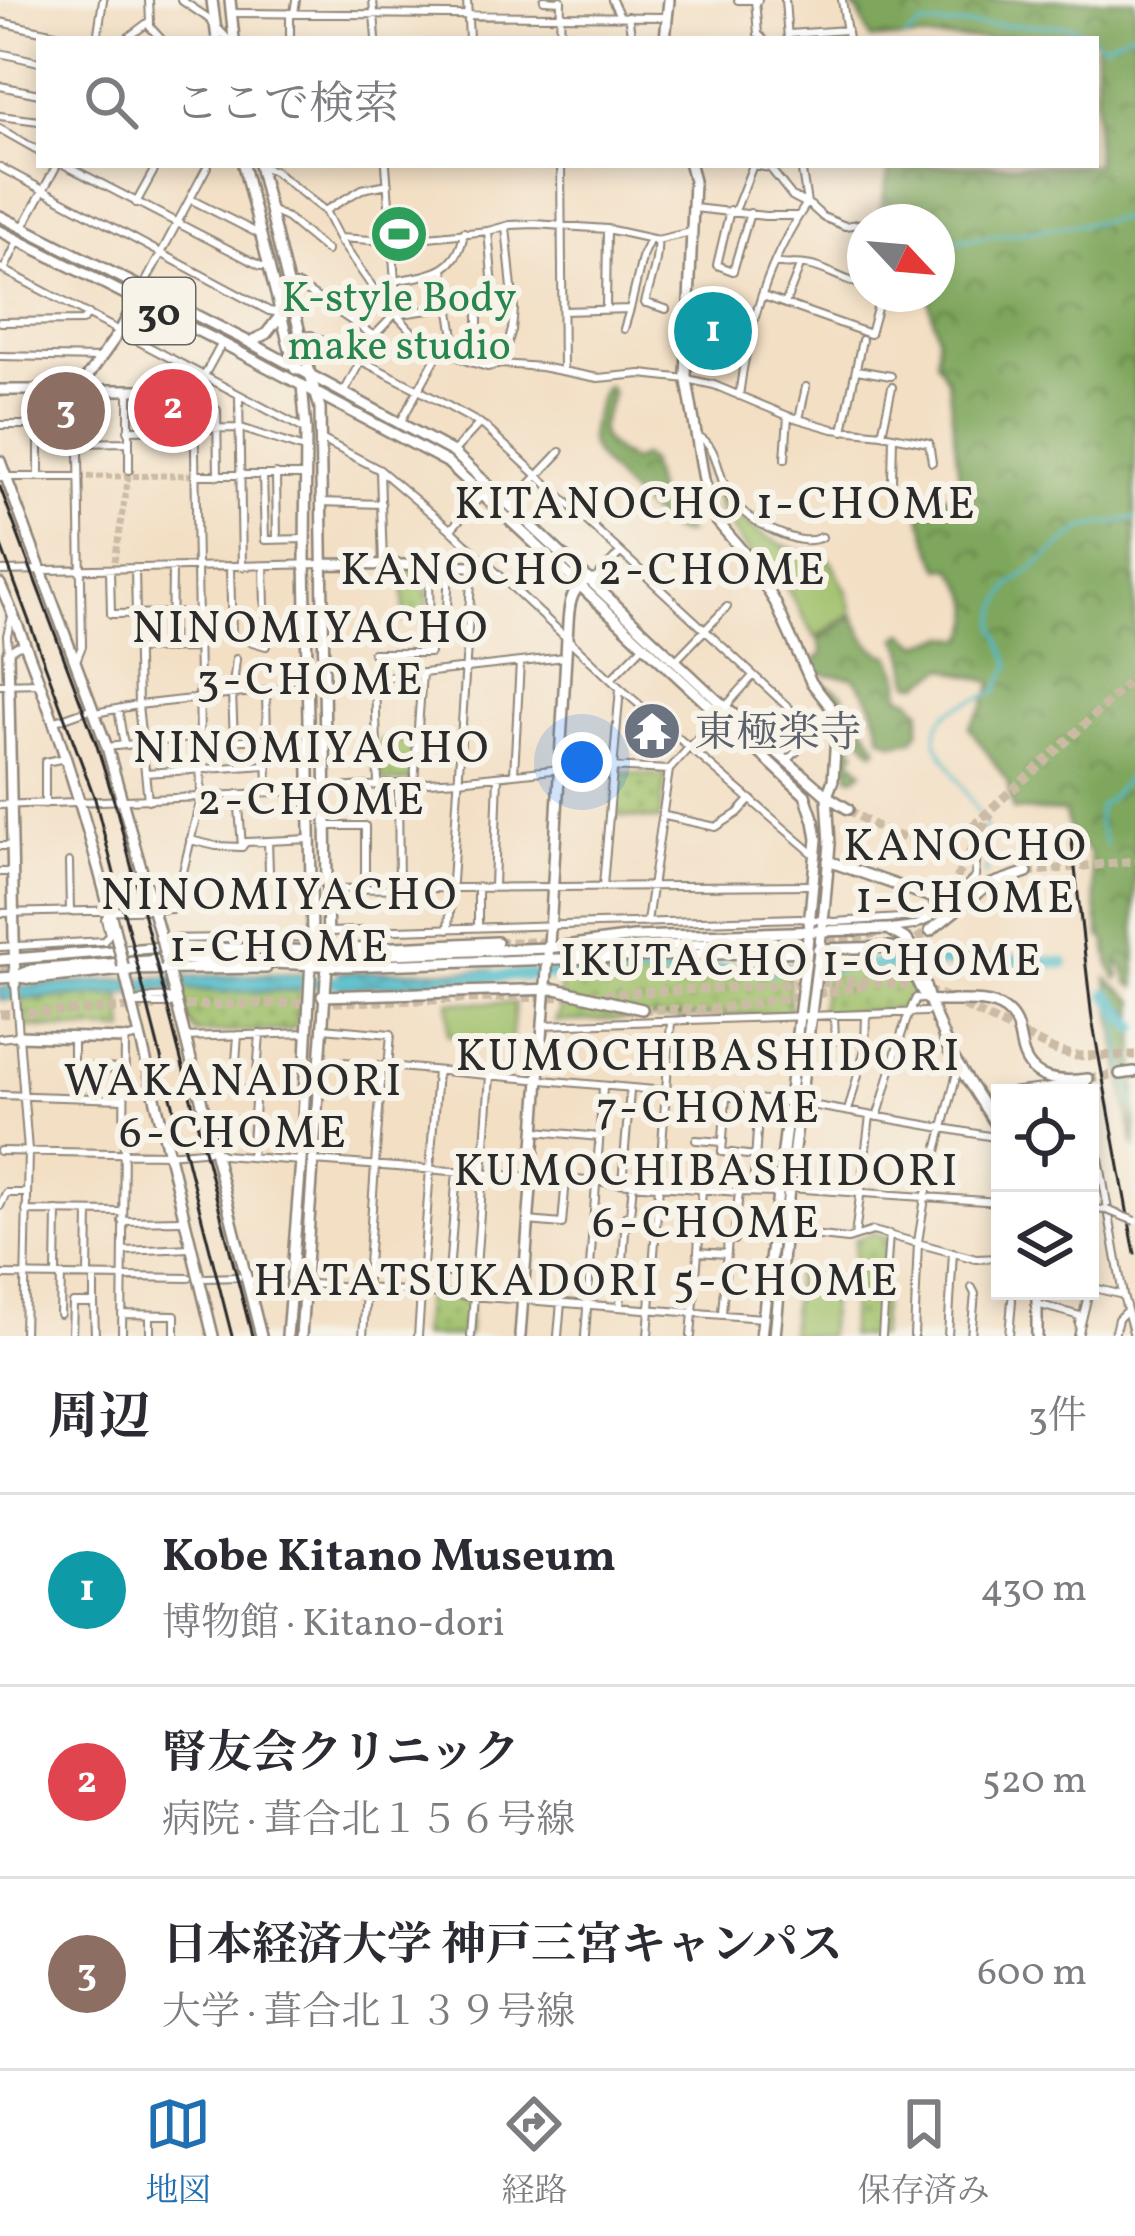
<!DOCTYPE html>
<html lang="ja">
<meta charset="utf-8">
<style>
:root{--surface:#fff;--page:#f2f2f3;--text:#2b2b33;--muted:#7c7c81;--line:#e1e1e2;--accent:#1f6fb2}
body{margin:0;font-family:Vollkorn,"Noto Serif JP",serif;background:var(--page);color:var(--text)}
.controls{position:absolute;right:36px;bottom:36px;display:grid;overflow:hidden;border-radius:0px;box-shadow:0 6px 18px #0003}
.controls button{width:108px;height:108px;display:grid;place-items:center;padding:0;border:0;border-bottom:3px solid var(--line);background:var(--surface);color:var(--text);font:60px sans-serif}
.compass{position:absolute;left:847px;top:204px;width:108px;height:108px;border-radius:50%;background:var(--surface);box-shadow:0 6px 18px #0003;rotate:116deg}
.you{position:absolute;left:582px;top:762px;width:42px;height:42px;margin:-30px;border:9px solid #fff;border-radius:50%;background:#1a73e8;box-shadow:0 0 0 18px #1a73e833}
.badge{display:grid;place-items:center;width:78px;height:78px;border-radius:50%;background:var(--accent);color:#fff;font-size:39px;font-weight:700}
.pin{position:absolute;translate:-50% -50%;border:6px solid #fff;box-shadow:0 3px 12px #0006}
.list{margin:0;padding:0;list-style:none}
h2{display:flex;justify-content:space-between;align-items:center;height:156px;margin:0;padding:0 48px;font-size:51px}
h2 small{font-size:39px;font-weight:400;color:var(--muted)}
.list li{display:grid;grid-template-columns:78px 1fr auto;gap:36px;align-items:center;box-sizing:border-box;height:192px;padding:0 48px;border-top:3px solid var(--line)}
.list b{display:block;font-size:45px;white-space:nowrap}
.list p{margin:0;font-size:39px;white-space:nowrap;color:var(--muted)}
.list em{font-size:39px;font-style:normal;color:var(--muted)}
.icon{flex:none;width:66px;height:66px;fill:none;stroke:currentColor;stroke-width:2;stroke-linecap:round;stroke-linejoin:round}
.map{position:relative;flex:none;width:1135px;height:1336px;overflow:hidden}
.search{position:absolute;background:var(--surface);box-shadow:0 6px 18px #0003;left:36px;right:36px;top:36px;height:132px;display:flex;align-items:center;gap:30px;box-sizing:border-box;padding:0 42px;border-radius:0px;color:var(--muted);font-size:45px}
.sheet{height:732px;background:var(--surface)}
nav{display:flex;justify-content:space-around;align-items:center;box-sizing:border-box;height:168px;border-top:3px solid var(--line);background:var(--surface);font-size:33px;color:var(--muted)}
nav a{display:grid;justify-items:center;gap:6px}
nav .on{color:var(--accent)}
.map>svg:first-child{display:block}
.grass{fill:#9ebf68;stroke:#64754a;stroke-width:3}
.forest{fill:url(#forest-crowns);stroke:#546844;stroke-width:3}
.park{fill:url(#park-dots);stroke:#64754a;stroke-width:3}
.water{fill:url(#water-waves);stroke:#3d737a;stroke-width:3}
.lines{fill:none;stroke-linecap:round;stroke-linejoin:round}
.stream{stroke:#4fbbc9;stroke-width:3}
.river{stroke:#4fbbc9;stroke-width:12}
.street-tunnel{stroke:#cbbba5;stroke-width:6;stroke-dasharray:6 3;stroke-linecap:butt}
.secondary-tunnel{stroke:#cbbba5;stroke-width:9;stroke-dasharray:9 4.5;stroke-linecap:butt}
.street-casing{stroke:#8f8578;stroke-width:10}
.secondary-casing{stroke:#8f8578;stroke-width:14}
.primary-casing{stroke:#8f8578;stroke-width:14}
.street{stroke:#fff;stroke-width:6}
.secondary{stroke:#fff;stroke-width:9}
.primary{stroke:#fff;stroke-width:9}
.rail{stroke:#2b2b2b;stroke-width:3}
.street-bridge-casing{stroke:#8f8578;stroke-width:10;stroke-linecap:butt}
.secondary-bridge-casing{stroke:#8f8578;stroke-width:14;stroke-linecap:butt}
.street-bridge{stroke:#fff;stroke-width:6}
.secondary-bridge{stroke:#fff;stroke-width:9}
.labels{text-anchor:middle;stroke-width:12;stroke-linejoin:round;paint-order:stroke}
.shield{fill:#f7f3e8;stroke:#686764;stroke-width:3}
.shield-label{font-size:39px;font-weight:bold;fill:#2b2b2b}
.leisure-label{font-size:42px;fill:#27864d;stroke:#f7f3e8}
.worship-label{font-size:42px;fill:#5b616d;stroke:#f7f3e8;text-anchor:start}
.neighbourhood-label{font-size:45px;letter-spacing:3px;fill:#2b2b2b;stroke:#f7f3e8}
</style>
<div class="map">
<svg width="1135" height="1336" viewBox="0 0 1135 1336">
<defs>
<pattern id="forest-crowns" width="20" height="18" patternUnits="userSpaceOnUse" patternTransform="scale(3)"><rect width="20" height="18" fill="#7ea65c"/><path d="M2 6a3 3 0 1 1 6 0M12 15a3 3 0 1 1 6 0" fill="none" stroke="#67874c"/></pattern>
<pattern id="park-dots" width="8" height="8" patternUnits="userSpaceOnUse" patternTransform="scale(3)"><rect width="8" height="8" fill="#9ebf68"/><path d="M2 2h.1M6 6h.1" fill="none" stroke="#819b56" stroke-width="1.8" stroke-linecap="round"/></pattern>
<pattern id="water-waves" width="16" height="10" patternUnits="userSpaceOnUse" patternTransform="scale(3)"><rect width="16" height="10" fill="#4fbbc9"/><path d="M0 5q4-4 8 0t8 0" fill="none" stroke="#4298a3"/></pattern>
</defs>
<rect width="100%" height="100%" fill="#f7f3e8"/>
<filter id="ink" filterUnits="userSpaceOnUse"><feTurbulence type="fractalNoise" baseFrequency=".00833" numOctaves="2"/><feDisplacementMap in="SourceGraphic" scale="24" xChannelSelector="R" yChannelSelector="G"/><feConvolveMatrix kernelMatrix="1 2 1 2 8 2 1 2 1" color-interpolation-filters="sRGB"/></filter>
<filter id="wash" filterUnits="userSpaceOnUse"><feTurbulence type="fractalNoise" baseFrequency=".004" numOctaves="4" result="noise"/><feDisplacementMap in="SourceGraphic" scale="48" xChannelSelector="R" yChannelSelector="G"/><feGaussianBlur stdDeviation="2.7" result="paint"/><feColorMatrix in="noise" values="0 0 0 0 0 0 0 0 0 0 0 0 0 0 0 0 0 1.4 0 .05"/><feComposite in="paint" operator="in"/></filter>
<g filter="url(#wash)">
<rect width="100%" height="100%" fill="#f3dfc4"/>
<path class="grass" d="M702,451L705,452C709,463 712,478 717,489C737,530 788,550 830,560L847,592L852,613L816,638L781,578L770,584L720,512Z
M449,1002L515,1003L511,1042L448,1035Z
M796,1271L833,1274L828,1336H790Z"/>
<path class="forest" d="M846,0H1135V987L1128,982L1124,968L1119,962L1117,963L1120,976L1117,979L1110,967L1106,941L1100,936L1089,851C1071,843 1068,830 1065,812L1013,810L1007,781L969,727L983,707L993,683L945,668L920,684L910,683L904,649L897,638L904,633L919,644L948,636L965,639C982,608 969,593 952,568L941,569L929,542L916,501L961,494L948,381L937,361L938,337L927,294H937V273L946,250L941,243L937,242V222H894L881,209L890,165H1096V39H871L859,14Z
M609,386L613,394C597,436 592,437 632,461L642,456L649,462L660,506L688,533C684,533 681,535 678,534C663,530 591,458 590,443C589,430 599,398 605,387Z
M854,616C862,634 869,651 890,655L900,677V695L910,699L921,710L919,730L913,740L894,743L881,737C877,711 870,697 853,677L828,675L815,670L816,659L823,654L819,640Z
M818,679L842,694L877,746V750L873,751L860,735L854,739L852,746L856,751L851,758L863,771L856,777L849,776L848,768L844,764L847,758L845,729L851,723L844,712H839L817,683Z
M1107,979L1135,1001V1148L1127,1112Z"/>
<path class="park" d="M403,570H419V586H428V621H404Z
M413,740L411,778L407,781L383,783L379,741Z
M621,772L666,776L659,820L613,815L617,774Z
M905,967L916,992L907,1009L820,1013L825,971Z
M789,972L790,1013L555,1022L560,1010V979Z
M181,988L224,992L300,990L297,1022L291,1030L197,1033L190,1024Z
M121,994L125,1031L27,1027L22,1021L21,999Z
M873,1233L887,1236L880,1336H849L855,1239Z
M430,1296L467,1299L470,1302L468,1336H421L424,1300Z"/>
<path class="water" d="M493,970L491,981L338,988L339,972Z
M301,973L300,990L224,992L181,988L121,994L0,1000V988L147,978Z"/>
<g class="lines">
<path class="stream" d="M905,39L921,26L1007,25L1072,26L1094,39
M1096,40L1103,45L1135,30
M949,242L1135,217
M1106,845L1097,818L1100,806L1110,798L1135,769
M986,875L989,847L984,822L937,745C930,710 968,702 995,693L1010,665L995,626L1000,604L1010,586L1082,529L1135,518
M1116,1005L1121,1049L1135,1109"/>
<path class="river" d="M476,977L1026,960L1063,963
M284,983L354,981
M1107,994L1135,1027"/>
</g>
</g>
<g filter="url(#ink)">
<g class="lines">
<path class="street-tunnel" d="M79,477L195,475
M113,570L129,473"/>
<path class="secondary-tunnel" d="M848,809C873,827 911,847 944,840C968,835 986,813 1004,797C1049,758 1093,717 1135,676
M1027,872L1135,861
M497,942H557
M774,942C835,940 906,943 949,889C966,866 975,838 991,814
M891,947L908,944L930,931
M166,951L335,958
M382,958L431,959
M466,958L575,953
M0,967L143,953
M172,1006L549,997L857,981L905,985L941,995L1054,1050L1076,1056L1135,1055
M642,1009H716L868,986
M0,1014L156,1007
M1088,1079L1120,1074"/>
<g class="street-casing">
<path id="street" d="M181,0L208,18L228,39
M373,0L376,39
M467,0L469,39
M544,0L561,1
M612,0L620,16
M738,0H758
M755,0L758,34L763,39
M785,0L788,39
M842,0L848,39
M231,13L666,17
M290,13V39
M294,13L296,0
M628,16L632,39
M0,22L78,39
M150,23V27L161,39
M789,34L847,30
M97,39L103,0
M126,39L150,21L149,0
M560,39L561,0
M0,53L39,62
M0,86L39,94
M0,116L39,121
M0,129L39,151
M65,165L261,266H268
M386,165L397,308L394,315
M561,165L563,370
M801,165L807,203
M260,166L274,171L325,211L341,242L378,295L417,337L467,361L487,367L501,364L541,367L598,378L641,374L687,379L714,385L788,416L833,429L882,434L929,443L932,462
M0,167L269,311L275,312L279,308
M190,199L259,234
M136,203L157,165
M694,208L765,216H798
M326,210L362,189L388,184
M730,210L717,265L733,271L750,213
M272,211L287,218L327,251
M735,211L753,165L770,168L792,196L811,206L823,217L845,226L865,223
M23,227L57,165
M339,238L388,241L488,231L510,225L535,224L607,229L657,240L691,232
M775,263C786,266 795,263 806,265C826,267 844,282 865,285
M0,268L304,429
M443,269L457,354
M4,270L18,241
M394,281C430,274 458,274 464,232
M287,285H298L374,336
M142,289L208,165
M763,296L870,334L881,294
M645,303C650,283 659,260 657,240
M646,303L666,309
M785,304L800,266
M606,309L607,229
M563,311L630,309L643,254L650,239
M394,315L449,307
M0,322L82,321L89,314
M624,329L630,309
M301,336L311,335L417,389L484,426L815,732
M0,356L100,358
M467,361L478,332V301L494,299L488,231
M501,364L512,330L514,309L506,227
M857,370L891,376
M39,389V477
M344,392L374,336L394,315
M239,396L242,567
M739,396C747,329 769,259 807,203
M194,410H217L218,476
M799,419L806,387
M400,423L436,358L425,348V339
M0,425H78
M128,430L241,428L307,450
M843,431L862,340
M882,434L892,387
M698,436C719,446 717,476 729,495C741,515 763,527 784,535C797,540 809,543 822,537
M323,440L380,470L450,529L620,688L815,855
M78,443L128,442
M454,451L480,423
M785,459L788,416
M129,470V389
M380,470L383,565
M276,474L277,539
M195,475H305
M263,476L265,540L305,539
M0,477H79
M892,480L893,436
M321,502L382,504
M509,506L560,452
M452,528L482,495
M230,568L232,636L266,646L264,567
M110,570L111,614L198,613
M135,570L138,705L148,800
M0,571L323,564
M587,580L596,578L620,553
M12,617L7,635L8,652L17,646L23,645
M430,630H468
M446,630L449,566
M136,649L198,648
M171,649L172,568
M373,653H430L429,565
M76,661L82,646L78,390
M675,661L727,607
M375,679L378,783
M611,679L643,646
M0,684L40,683
M266,691L268,792
M118,709L124,745
M95,713L138,705L565,657
M53,722L93,708
M234,740L232,694L236,659
M199,742L267,739
M766,742L792,711
M107,747L199,737
M787,761L835,713
M145,773L267,765
M514,774L520,662
M414,783L422,673
M398,784L399,889
M238,794L242,847
M45,804V762L66,758
M0,805L201,797L458,780L590,766L669,770
M665,816L716,827L738,813L751,799
M325,826H365V889
M190,840L216,846L242,847L246,842L310,839
M268,841L269,871
M0,846H12
M69,862L70,912
M0,872H13
M494,886L498,776
M603,886L620,688
M326,889L812,885
M0,913L174,909L201,797L194,394L222,343
M647,922L669,770L752,677
M478,928V887
M449,929L472,566L485,559
M891,929L914,926L930,919
M328,932L799,918L834,922L935,916L975,877L977,849L996,833
M161,939L312,937
M0,947L104,941L109,934L105,919L108,913
M15,984L28,1151L24,1336
M132,1004C144,998 162,995 175,1000
M132,1004H170L175,1000
M834,1016L835,1040L865,1041
M542,1025L926,1012
M323,1028L391,1034L388,1067
M238,1035L234,1089L256,1091
M184,1037L307,1033
M0,1038L18,1036
M73,1039V1067L122,1069
M321,1060L787,1102
M1002,1093L1086,1083L1087,1093
M0,1095L123,1099
M726,1097L722,1152L756,1156
M799,1103L1000,1138
M1090,1107L1123,1295L1134,1336
M848,1111L865,1049L866,1015
M877,1117C891,1076 897,1037 916,998L929,1000
M537,1131L599,1137
M696,1140L723,1142
M0,1151L167,1154L213,1150L223,1155L301,1161
M251,1157L260,1034
M314,1161L739,1192L777,1193L789,1188L1000,1202
M622,1183L630,1091
M702,1189L698,1252L726,1254
M753,1192L759,1100
M0,1206L6,1193H26
M1090,1209L1107,1210
M26,1211L122,1212
M122,1221L184,1220
M528,1221L562,1224L566,1179
M784,1232L848,1239L873,1231L976,1259L1000,1258
M855,1236L870,1116
M124,1251L190,1248
M423,1270L449,1273L457,1171
M56,1274L57,1211
M88,1274L89,1212
M0,1275L189,1278
M94,1277V1303
M206,1278L238,1277
M253,1280L282,1282
M312,1284L763,1318
M1090,1287L1123,1295
M1013,1292V1291
M1037,1304L1080,1316L1079,1324H1081
M620,1307L626,1216L630,1214L633,1184
M722,1313L728,1239L734,1240L739,1192
M60,1314L61,1276
M122,1314L175,1315V1336
M150,1316V1336
M72,1336L73,1303H94L95,1336
M122,1336L125,1039L139,1036
M363,1336L382,1067
M418,1336L437,1071
M471,1336L490,1076
M558,1336L561,1302
M585,1336L603,1087
M648,1336L671,1022
M691,1336L698,1252
M882,1336L889,1234
M914,1336L918,1242L925,1198L958,1069
M948,1336L953,1252
M971,1336L975,1294L972,1288
M1009,1336L1012,1300
M1078,1336L1089,1291
M1114,1336L1118,1319L1127,1310"/>
</g>
<g class="secondary-casing">
<path id="secondary" d="M0,390H196
M78,390L120,331L142,289
M0,461L107,747L161,939
M323,564L472,566
M0,584C51,700 88,822 118,944
M8,652L15,984
M827,796L848,809
M828,861L942,901L951,900
M930,931L986,886L1027,872
M333,950L497,942
M570,954L640,947L774,942
M0,960L164,947L328,951L340,956L548,948L634,937L822,931
M167,965L261,1336
M123,966L213,1336
M19,977L33,979L124,970L266,968
M0,978L15,977L31,970L174,959L344,966L807,951
M322,996L556,989L642,1009
M929,1000C953,1004 985,995 1005,1010C1017,1019 1018,1030 1021,1044C1027,1081 1057,1083 1088,1079
M18,1036L125,1039
M1120,1074L1134,1072
M287,1336L301,1161L312,937L305,558L306,430L302,385
M301,1336L328,951L320,408L311,378
M520,1336L551,916L567,638C569,618 566,593 585,581"/>
</g>
<g class="primary-casing">
<path id="primary" d="M212,0L217,39
M230,0L234,39
M665,39L669,0
M243,165L295,369
M259,165L311,378
M690,165L694,181L686,375L704,480L716,520L745,554L775,602L811,682L833,710L837,722L833,780L827,796L830,844L824,912L789,1188L775,1336
M0,216L249,342L453,452L717,700L827,796
M0,231L222,343L447,462L805,795L814,821L817,839L806,958L761,1336
M249,342L266,334L280,316
M822,931L888,929L907,940L915,952L929,1000L949,1051L1000,1131
M818,949L891,947C913,954 912,978 924,994
M1037,1336V1291"/>
</g>
<use href="#street" class="street"/>
<use href="#secondary" class="secondary"/>
<use href="#primary" class="primary"/>
<path class="rail" d="M0,487L97,746L116,807L252,1336
M0,543L95,799L232,1336
M1070,824L1092,1019L1135,1254"/>
<g class="street-bridge-casing">
<path id="street-bridge" d="M1107,1210L1135,1221"/>
</g>
<g class="secondary-bridge-casing">
<path id="secondary-bridge" d="M161,939L167,965
M118,944L123,966"/>
</g>
<use href="#street-bridge" class="street-bridge"/>
<use href="#secondary-bridge" class="secondary-bridge"/>
</g>
</g>
<defs>
<g id="stadium-disc" transform="scale(3)"><circle r="9.5" fill="#2e9e5b" stroke="#f7f3e8"/><path d="M0-5a6.5 5 0 1 0 0 10a6.5 5 0 1 0 0-10ZM-3.5-1.8h7v3.6h-7Z" fill="#fff"/></g>
<g id="temple-disc" transform="scale(3)"><circle r="9.5" fill="#6b7280" stroke="#f7f3e8"/><path d="M0-6L5-2H3V0L6.5 2.5H4V6H1.5V3h-3V6H-4V2.5H-6.5L-3 0V-2H-5Z" fill="#fff"/></g>
</defs>
<g fill-rule="evenodd">
<use href="#stadium-disc" x="399" y="234"/>
<use href="#temple-disc" x="652" y="731"/>
</g>
<g class="labels">
<rect class="shield" x="123" y="278" width="72" height="66" rx="9"/>
<g class="shield-label">
<text x="159" y="325">30</text>
</g>
<g class="leisure-label">
<text x="399" y="311">K-style Body<tspan x="399" dy="48">make studio</tspan></text>
</g>
<g class="worship-label">
<text x="694" y="746">東極楽寺</text>
</g>
<g class="neighbourhood-label">
<text x="716" y="518">KITANOCHO 1-CHOME</text>
<text x="584" y="584">KANOCHO 2-CHOME</text>
<text x="311" y="642">NINOMIYACHO<tspan x="311" dy="52">3-CHOME</tspan></text>
<text x="312" y="762">NINOMIYACHO<tspan x="312" dy="52">2-CHOME</tspan></text>
<text x="966" y="860">KANOCHO<tspan x="966" dy="52">1-CHOME</tspan></text>
<text x="280" y="909">NINOMIYACHO<tspan x="280" dy="52">1-CHOME</tspan></text>
<text x="802" y="975">IKUTACHO 1-CHOME</text>
<text x="709" y="1070">KUMOCHIBASHIDORI<tspan x="709" dy="52">7-CHOME</tspan></text>
<text x="234" y="1095">WAKANADORI<tspan x="234" dy="52">6-CHOME</tspan></text>
<text x="707" y="1185">KUMOCHIBASHIDORI<tspan x="707" dy="52">6-CHOME</tspan></text>
<text x="577" y="1295">HATATSUKADORI 5-CHOME</text>
</g>
</g>
</svg>
<div class="controls">
<button><svg class="icon" aria-label="locate" viewBox="0 0 24 24"><circle cx="12" cy="12" r="6"/><path d="M12 2v4M12 18v4M2 12h4M18 12h4"/></svg></button>
<button><svg class="icon" aria-label="layers" viewBox="0 0 24 24"><path d="M12 4l9 5-9 5-9-5zM3 14l9 5 9-5"/></svg></button>
</div>
<svg class="compass" viewBox="-18 -18 36 36"><path d="M0-13l5 13h-10z" fill="#e53935"/><path d="M0 13l5-13h-10z" fill="#7c7c81"/></svg>
<div class="you"></div>
<div class="pin badge" style="left:713px;top:331px;background:#0f9aa8">1</div>
<div class="pin badge" style="left:173px;top:408px;background:#e0444e">2</div>
<div class="pin badge" style="left:66px;top:411px;background:#8d6e63">3</div>
<div class="search"><svg class="icon" aria-label="search" viewBox="0 0 24 24"><circle cx="10" cy="10" r="6"/><path d="M15 15l6 6"/></svg>ここで検索</div>
</div>
<section class="sheet">
<h2>周辺<small>3件</small></h2>
<ul class="list">
<li><span class="badge" style="background:#0f9aa8">1</span><div><b>Kobe Kitano Museum</b><p>博物館 · Kitano-dori</p></div><em>430 m</em></li>
<li><span class="badge" style="background:#e0444e">2</span><div><b>腎友会クリニック</b><p>病院 · 葺合北１５６号線</p></div><em>520 m</em></li>
<li><span class="badge" style="background:#8d6e63">3</span><div><b>日本経済大学 神戸三宮キャンパス</b><p>大学 · 葺合北１３９号線</p></div><em>600 m</em></li>
</ul>
</section>
<nav>
<a class="on"><svg class="icon" aria-label="map" viewBox="0 0 24 24"><path d="M3 6l6-2 6 2 6-2v14l-6 2-6-2-6 2zM9 4v14M15 6v14"/></svg>地図</a>
<a><svg class="icon" aria-label="directions" viewBox="0 0 24 24"><path d="M12 3l9 9-9 9-9-9zM9 14v-3h6M13 9l2 2-2 2"/></svg>経路</a>
<a><svg class="icon" aria-label="saved" viewBox="0 0 24 24"><path d="M7 4h10v16l-5-4-5 4z"/></svg>保存済み</a>
</nav>
